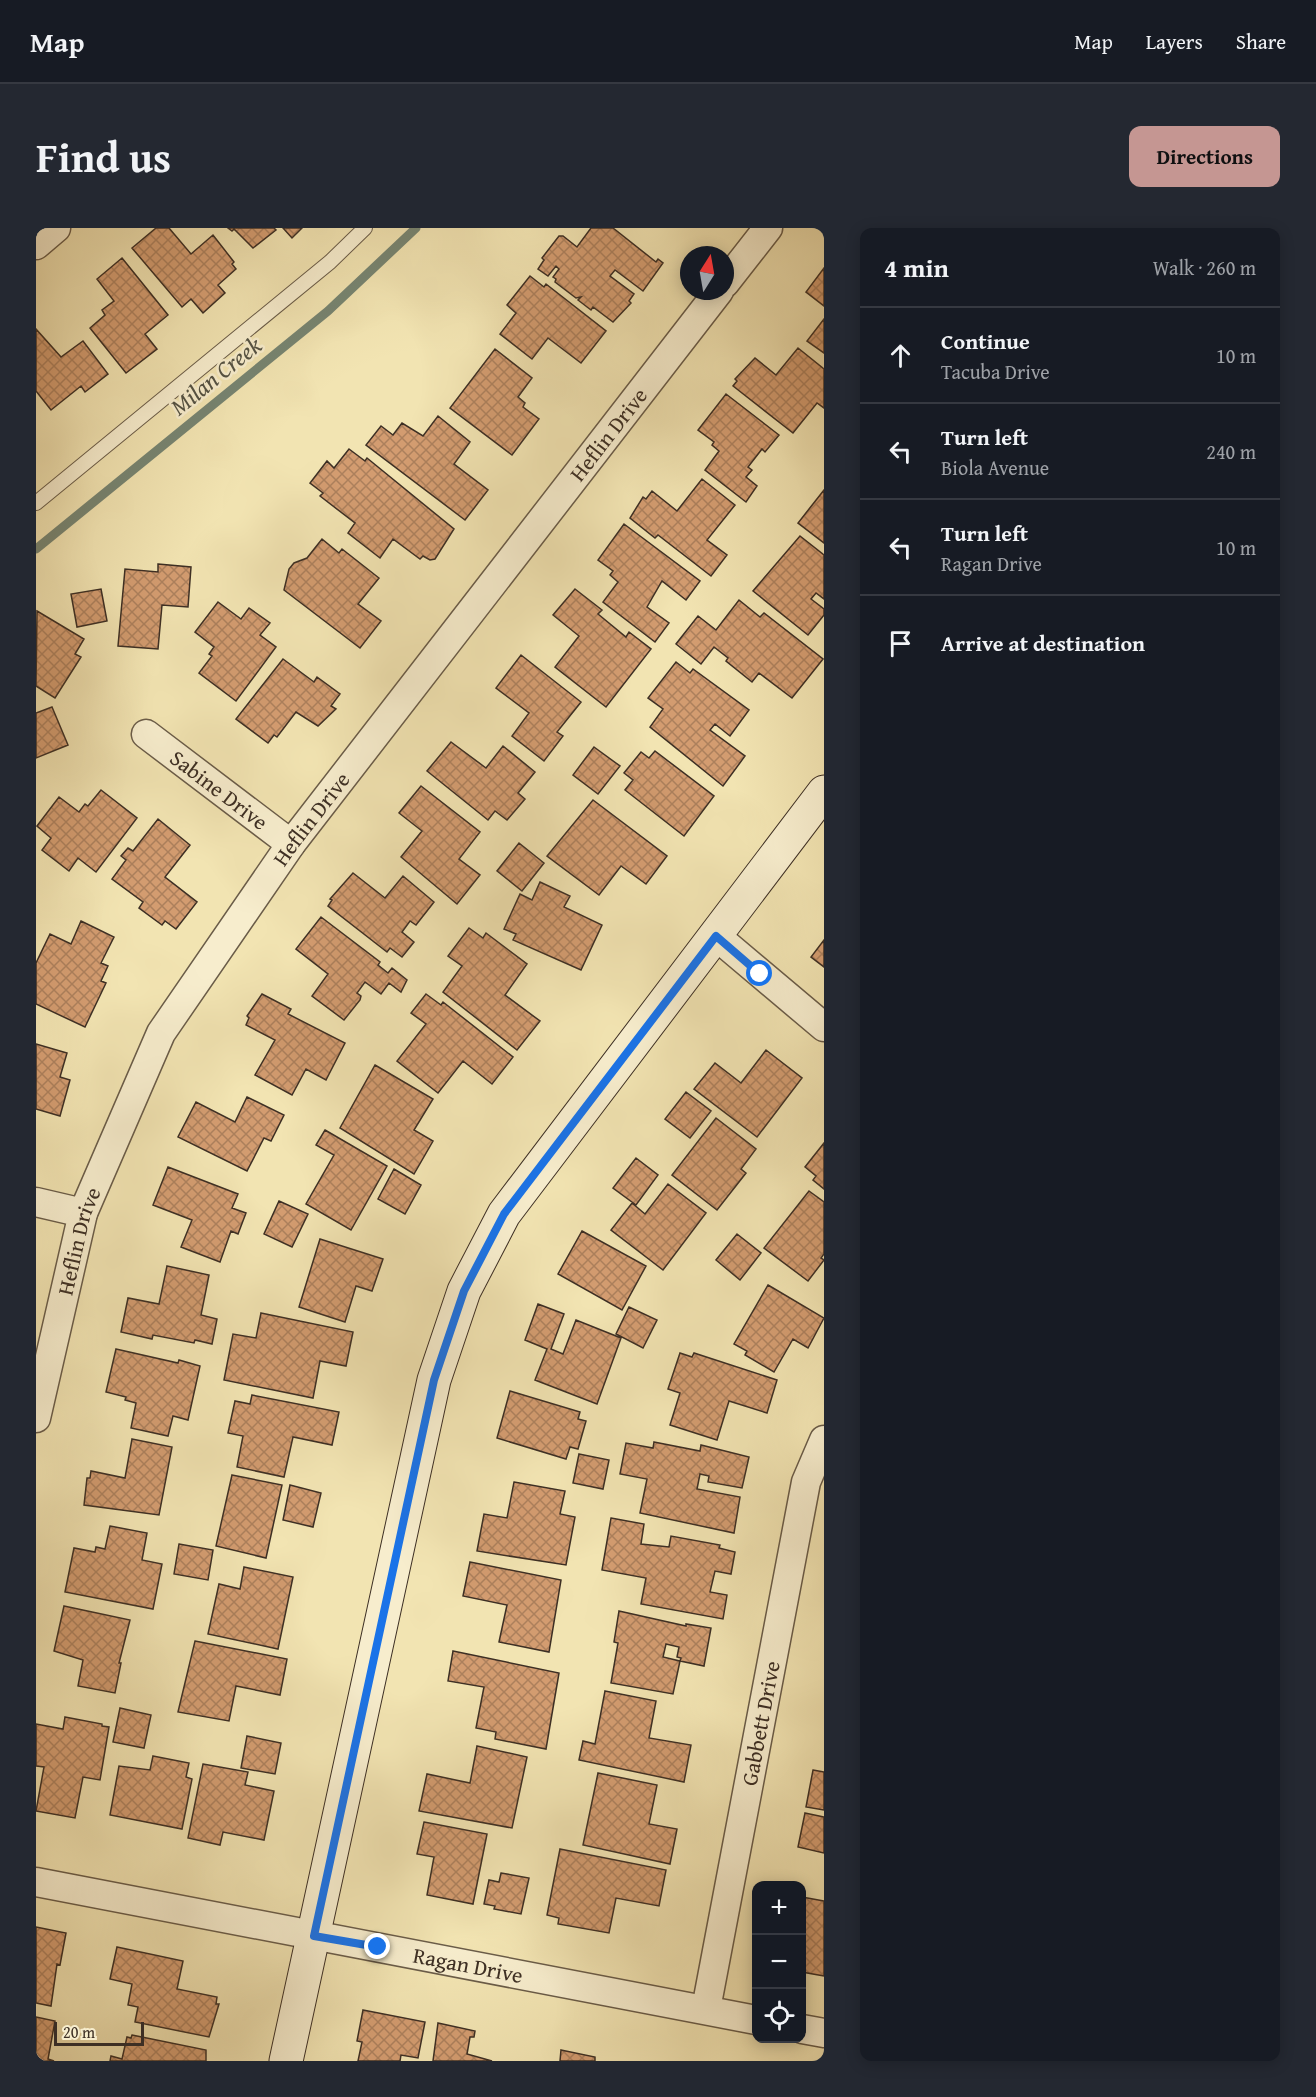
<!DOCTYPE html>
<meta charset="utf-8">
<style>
:root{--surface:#171b24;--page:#242831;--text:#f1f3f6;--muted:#9ea1a6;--line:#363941;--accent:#c59692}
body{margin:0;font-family:"Gentium Book Plus",serif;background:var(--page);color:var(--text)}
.controls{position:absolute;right:18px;bottom:18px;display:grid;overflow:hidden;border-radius:12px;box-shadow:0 3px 15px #0003}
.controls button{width:54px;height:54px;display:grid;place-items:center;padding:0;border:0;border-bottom:2px solid var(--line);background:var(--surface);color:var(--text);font:30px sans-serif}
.compass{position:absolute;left:644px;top:18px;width:54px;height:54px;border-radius:50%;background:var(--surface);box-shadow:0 3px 15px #0003;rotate:11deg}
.scale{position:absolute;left:18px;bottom:15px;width:90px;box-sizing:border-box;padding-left:6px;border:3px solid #3d2f24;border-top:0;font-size:16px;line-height:21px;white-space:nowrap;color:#3d2f24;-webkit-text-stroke:4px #f7edcd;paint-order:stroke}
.stop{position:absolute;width:18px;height:18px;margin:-14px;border:4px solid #1a73e8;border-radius:50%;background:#fff}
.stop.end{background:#1a73e8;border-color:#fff;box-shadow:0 2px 6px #0008}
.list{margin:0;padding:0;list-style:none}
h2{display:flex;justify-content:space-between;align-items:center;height:78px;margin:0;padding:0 24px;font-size:26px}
h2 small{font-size:20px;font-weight:400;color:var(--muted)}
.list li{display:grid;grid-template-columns:39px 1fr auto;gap:18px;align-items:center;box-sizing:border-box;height:96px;padding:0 24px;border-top:2px solid var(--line)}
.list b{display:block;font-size:22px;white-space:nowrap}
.list p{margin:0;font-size:20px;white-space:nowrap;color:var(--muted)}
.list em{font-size:20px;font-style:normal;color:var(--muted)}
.icon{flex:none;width:33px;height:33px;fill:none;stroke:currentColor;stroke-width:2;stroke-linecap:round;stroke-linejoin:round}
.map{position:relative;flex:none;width:788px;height:1833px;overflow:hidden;border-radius:12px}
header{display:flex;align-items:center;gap:36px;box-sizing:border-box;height:84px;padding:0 30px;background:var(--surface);border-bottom:2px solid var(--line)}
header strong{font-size:28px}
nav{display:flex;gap:33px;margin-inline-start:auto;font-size:21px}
.intro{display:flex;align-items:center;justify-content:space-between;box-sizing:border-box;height:144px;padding:0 36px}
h1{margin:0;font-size:42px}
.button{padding:15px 27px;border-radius:12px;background:var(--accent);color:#111;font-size:21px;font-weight:700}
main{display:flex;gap:36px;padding:0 36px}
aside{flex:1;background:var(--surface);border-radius:12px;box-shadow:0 3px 15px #0003}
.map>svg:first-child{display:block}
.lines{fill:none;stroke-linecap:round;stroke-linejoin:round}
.stream{stroke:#778572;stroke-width:9}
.building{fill:url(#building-cross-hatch);stroke:#3d2f24;stroke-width:1.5;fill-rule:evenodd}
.lane-casing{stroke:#6a5c48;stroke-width:16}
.street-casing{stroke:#6a5c48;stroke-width:31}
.secondary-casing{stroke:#3d2f24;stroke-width:35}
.lane{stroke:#f7edcd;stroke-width:14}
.street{stroke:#f7edcd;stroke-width:28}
.secondary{stroke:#f7edcd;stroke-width:33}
.route{stroke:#1a73e8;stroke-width:8}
.labels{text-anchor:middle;stroke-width:5;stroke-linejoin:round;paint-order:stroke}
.street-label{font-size:22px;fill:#3d2f24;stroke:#f7edcd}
.water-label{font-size:24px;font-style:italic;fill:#555344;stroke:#f7edcd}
</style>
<header>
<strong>Map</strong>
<nav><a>Map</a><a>Layers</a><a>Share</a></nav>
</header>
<div class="intro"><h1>Find us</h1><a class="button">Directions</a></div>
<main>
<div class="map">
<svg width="788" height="1833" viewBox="0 0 788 1833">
<defs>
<pattern id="building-cross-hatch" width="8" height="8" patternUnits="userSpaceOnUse" patternTransform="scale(1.5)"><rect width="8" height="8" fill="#d39c70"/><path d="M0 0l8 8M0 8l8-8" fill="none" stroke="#ac805c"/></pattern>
</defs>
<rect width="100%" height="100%" fill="#f2e4b2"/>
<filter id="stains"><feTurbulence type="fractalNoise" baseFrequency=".00333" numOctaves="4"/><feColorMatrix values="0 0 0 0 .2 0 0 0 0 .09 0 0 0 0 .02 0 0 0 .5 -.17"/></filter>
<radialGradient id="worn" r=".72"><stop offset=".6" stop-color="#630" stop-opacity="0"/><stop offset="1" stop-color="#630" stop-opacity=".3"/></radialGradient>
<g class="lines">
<path class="stream" d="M0,321L292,83L380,0"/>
</g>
<path class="building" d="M120,0H133L155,26L177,7L198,34L196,36L200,41L182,57L189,65L167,85L155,71L146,79L96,20Z
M192,0H238L240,2L217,20L198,1L196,3Z
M247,0H266L256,10Z
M555,0H577L620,34L622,31L627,35L607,63L579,42L574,48L598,66L593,73L595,75L577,94L557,79L555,82L542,72L545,69L540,70L519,54L520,51L517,49L523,41L520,38L512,48L502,41L508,32L506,30L523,8H527L541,19Z
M86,30L132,87L109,106L121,121L90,145L54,100L69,87L66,82L78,73L61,51Z
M788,40V78L770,64Z
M494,48L508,59L510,56L570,103L545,135L512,110L496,131L464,106L480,85L471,77Z
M788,91V125L771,113Z
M0,101L25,129L47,113L72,146L49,164L45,158L15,182L0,163Z
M762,120L788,141V180L781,175L757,205L697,158L701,153L699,151L719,130L740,147Z
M459,121L496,150L482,169L489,175L487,179L503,191L476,227L414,180Z
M690,166L743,207L729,224L726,221L712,239L716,242L710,249L721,258L710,274L669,242L683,223L676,217L678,214L662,202Z
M402,188L434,214L418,236L452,262L429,292L330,217L345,198L357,207L366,195L387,208Z
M313,221L329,233L331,230L418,301L399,331L394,332L387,328L384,331L357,311L344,330L312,305L319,295L284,268L287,265L274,255L291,233L298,240Z
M666,251L699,277L671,312L691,327L675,348L622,307L619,310L594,290L607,269L610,271L616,263L641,283Z
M788,262V315L762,295Z
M588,296L664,353L650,372L626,353L611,379L633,395L619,414L567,374L582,354L574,347L577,343L562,332Z
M764,308L788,327V371L780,365L775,371L788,381V387L772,407L717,363Z
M286,311L303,325L306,321L343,350L322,376L345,393L324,420L248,362L253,341L258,335L271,330Z
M122,336L155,339L152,379L126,377L122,421L82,418L89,341L122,344Z
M65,361L71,393L41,399L35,366Z
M539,361L566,382L562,386L590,409L593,404L615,421L570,479L519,439L543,408L517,387Z
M703,372L724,389L728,385L787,431L756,470L723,445L716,454L690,433L692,430L678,419L665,436L640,416L662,388L680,402Z
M182,374L205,391L213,380L234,395L224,407L240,419L200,473L163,445L176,428L173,426L178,419L159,404Z
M1,383L48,411L39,426L45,429L19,470L0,458Z
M485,427L545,474L521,504L527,508L508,533L476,508L493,485L460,460Z
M247,431L278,454L281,449L304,466L295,478L300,481L282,498L260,484L241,509L238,507L232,515L200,491Z
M640,434L654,445L657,441L713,482L694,508L679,496L674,502L709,528L687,558L614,499L627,481L612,470Z
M16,479L32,517L0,530V485Z
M415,514L450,540L467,518L499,544L482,565L489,571L471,592L459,583L452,592L391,543Z
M558,519L584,538L562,566L537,547Z
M619,523L678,568L648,608L589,562L597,552L588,545L605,524L613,530Z
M385,558L444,604L423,631L444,647L421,676L365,629L386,603L363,585Z
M65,562L101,590L60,644L42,630L33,643L6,622L15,610L1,598L23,569L43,584L49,576L52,578Z
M557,572L631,628L610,656L585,638L563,667L511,628Z
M122,591L154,617L129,649L161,674L140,701L129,693L126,697L103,680L107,674L76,651L90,632L85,628L92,620L97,623Z
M483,615L508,635L486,663L461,643Z
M317,645L349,670L367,648L398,674L380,697L374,693L366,704L378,714L366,729L354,720L351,724L292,678L296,672L294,671Z
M504,654L534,668L528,679L566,697L545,742L477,712L480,706L468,701L484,666L496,672Z
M285,689L344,734L342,737L352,745L356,740L371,752L365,764L353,755L345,766L329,754L321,765L325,768L324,772L308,792L276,768L292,746L260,721Z
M45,693L78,709L65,735L72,738L65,753L70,755L49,799L0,776V735L14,706L35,716Z
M433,700L447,710L450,705L491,736L469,767L504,793L481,822L407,764L426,738L412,728Z
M788,712V739L775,729Z
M226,766L255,781L252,786L309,815L290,852L270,841L256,867L219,847L239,812L210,797L213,790L211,788Z
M390,766L405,777L407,774L477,829L456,856L427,833L402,865L361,833L390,796L375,785Z
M0,816L31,825L24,849L34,852L24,888L0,881Z
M730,822L766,850L721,909L658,861L679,835L705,855Z
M339,837L397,871L378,902L397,913L378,946L304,900Z
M650,864L675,883L654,910L629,891Z
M211,869L248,887L235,913L228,910L211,943L142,909L160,874L199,894Z
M680,890L720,921L705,941L710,945L681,982L636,947Z
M289,902L351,938L315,1002L270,976L298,927L280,917Z
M788,915V961L777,952L780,948L769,939Z
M600,930L622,947L600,977L577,960Z
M132,939L202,966L196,980L210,985L202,1006L195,1003L184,1034L145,1019L156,992L117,977Z
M358,941L385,957L369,986L342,971Z
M632,956L670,985L627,1042L575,1002L596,975L609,986Z
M773,963L788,974V1026L785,1030L788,1032L772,1053L728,1020Z
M243,973L272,986L256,1019L228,1006Z
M546,1003L610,1038L586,1082L522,1046Z
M701,1006L725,1025L704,1052L680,1032Z
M284,1011L347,1031L336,1063L320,1058L309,1094L263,1079Z
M131,1038L173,1047L165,1087L181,1091L176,1116L159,1112L158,1115L117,1107L116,1111L85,1104L92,1070L123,1076Z
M732,1057L788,1090L772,1120L757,1111L738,1144L709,1127L711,1123L698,1116Z
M502,1076L528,1086L515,1121L527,1126L540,1092L585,1110L561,1176L499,1152L511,1121L489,1112Z
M593,1079L621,1092L607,1120L580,1106Z
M225,1085L317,1104L310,1138L284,1133L277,1170L188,1152L197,1106L220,1110Z
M80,1121L142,1135L143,1132L164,1138L152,1192L137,1188L132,1208L95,1200L100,1175L89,1172L90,1169L70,1164Z
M644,1125L656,1129L658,1125L741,1152L731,1185L693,1173L681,1212L634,1197L644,1165L632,1161Z
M474,1163L544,1184L542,1191L550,1193L542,1221L534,1219L530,1231L461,1210Z
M216,1167L303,1184L296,1217L257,1209L248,1249L201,1239L207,1208L192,1205L199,1173L214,1176Z
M96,1211L136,1219L123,1287L48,1277L51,1250H54L55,1243L89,1250Z
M618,1214L664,1223L665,1217L713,1229L706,1260L672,1254L673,1248L664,1246L661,1261L704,1269L698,1305L604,1285L611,1251L584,1246L590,1215L617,1220Z
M543,1226L573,1232L567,1261L537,1255Z
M196,1247L246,1257L230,1330L180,1318Z
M478,1254L529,1263L524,1286L539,1289L530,1337L441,1323L448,1286L471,1290Z
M254,1257L285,1265L277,1299L247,1292Z
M575,1290L608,1296L605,1316L633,1319L635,1308L684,1317L683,1320L699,1324L695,1346L679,1343L674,1364L691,1367L687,1391L605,1376L610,1350L566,1342Z
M74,1298L111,1305L106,1332L126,1336L117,1381L29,1364L38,1320L59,1324L60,1319L69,1321Z
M143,1316L177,1322L172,1352L138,1346Z
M434,1334L525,1352L513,1424L463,1414L471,1377L427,1368Z
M208,1339L257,1349L242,1421L172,1406L183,1356L204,1361Z
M28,1378L94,1392L83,1435H85L79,1465L42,1458L47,1432L18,1423Z
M583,1383L650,1398V1396L675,1400L668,1438L644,1433L637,1466L575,1455L582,1415L578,1414ZM630,1416L643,1419L641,1429L645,1430L644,1433L627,1429Z
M159,1413L251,1431L244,1467L200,1458L193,1493L142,1484Z
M417,1423L523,1445L510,1521L459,1511L460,1504L440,1500L448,1459L412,1453Z
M569,1463L620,1473L613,1510L655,1517L648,1554L543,1532L547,1513L559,1516Z
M84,1480L115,1487L108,1520L77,1514Z
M29,1489L66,1496V1498L73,1499L64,1552L47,1549L39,1590L0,1583L8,1539L0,1538V1496L27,1501Z
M211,1508L245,1515L239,1546L205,1540Z
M441,1518L491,1529L476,1600L383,1583L391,1546L434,1555Z
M117,1528L153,1535L150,1549L156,1551L146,1601L74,1587L83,1538L114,1542Z
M167,1536L212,1544L209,1557L238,1563L228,1612L187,1604L184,1617L152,1610Z
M777,1542L788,1544V1582L770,1579Z
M562,1545L621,1557L613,1596L641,1601L634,1636L547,1617Z
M769,1585L788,1589V1625L762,1619Z
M388,1594L451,1606L437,1676L391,1667L398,1629L381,1626Z
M524,1621L630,1642L623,1678L580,1670L573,1705L522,1696L523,1690L511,1687Z
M465,1645L493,1650L485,1686L458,1681L459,1678L448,1676L453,1652L463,1654Z
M766,1669L788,1673V1748L766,1744Z
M0,1699L30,1705L24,1737L21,1736L15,1778L0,1775Z
M81,1719L147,1733L141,1761L181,1769L180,1776H183L173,1809L99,1794L102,1779L92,1777L96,1756L74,1751Z
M327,1782L389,1794L382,1830L365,1827L364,1833H322L326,1814L321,1813Z
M0,1789L19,1793L12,1831L18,1833H0Z
M402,1795L439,1803L438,1809H434L431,1826L456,1833H397Z
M96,1807L170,1822V1833H74L75,1828L86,1831L91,1809L95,1810Z
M525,1822L559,1829V1833H524Z"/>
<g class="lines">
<g class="lane-casing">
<path id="lane" d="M0,275L294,34L329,0"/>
</g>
<g class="street-casing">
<g id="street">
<path d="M0,17L20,0"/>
<path d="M689,55L732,0"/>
<path id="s1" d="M110,506L255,616"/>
<path d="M680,708L788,799"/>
<path d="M0,974L47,985"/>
<path id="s2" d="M0,1190L47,985L125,805L255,616L683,63"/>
<path id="s3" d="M0,1654L720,1792"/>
<path id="s4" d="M670,1781L770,1254L788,1212"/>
<path d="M766,1801L788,1805"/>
</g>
</g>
<g class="secondary-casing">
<path id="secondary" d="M250,1833L398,1152L428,1063L468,986L788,564"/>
</g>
<use href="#lane" class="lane"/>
<use href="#street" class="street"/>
<use href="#secondary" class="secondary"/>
</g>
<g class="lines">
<path class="route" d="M342,1719L278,1708L398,1152L428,1063L468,986L680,708L724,746"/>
</g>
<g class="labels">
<g class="street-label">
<text dy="8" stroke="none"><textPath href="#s2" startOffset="1154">Heflin Drive</textPath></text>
<text dy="8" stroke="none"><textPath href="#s1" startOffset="92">Sabine Drive</textPath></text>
<text dy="8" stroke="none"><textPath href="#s2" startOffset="668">Heflin Drive</textPath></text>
<text dy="8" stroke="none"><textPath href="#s2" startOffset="182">Heflin Drive</textPath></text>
<text dy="8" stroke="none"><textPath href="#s4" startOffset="291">Gabbett Drive</textPath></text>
<text dy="8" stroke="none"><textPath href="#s3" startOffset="440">Ragan Drive</textPath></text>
</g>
<g class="water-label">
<text transform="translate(180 148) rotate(-39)" y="8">Milan Creek</text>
</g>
</g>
<rect width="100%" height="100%" filter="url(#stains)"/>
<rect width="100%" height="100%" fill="url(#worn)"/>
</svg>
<div class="controls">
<button>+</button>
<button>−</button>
<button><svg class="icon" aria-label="locate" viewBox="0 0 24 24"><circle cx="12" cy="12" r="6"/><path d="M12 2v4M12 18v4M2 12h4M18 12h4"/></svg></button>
</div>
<svg class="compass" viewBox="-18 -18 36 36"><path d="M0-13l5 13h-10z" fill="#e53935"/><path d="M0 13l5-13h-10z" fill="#9ea1a6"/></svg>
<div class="scale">20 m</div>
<div class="stop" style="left:724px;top:746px"></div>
<div class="stop end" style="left:342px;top:1719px"></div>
</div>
<aside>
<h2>4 min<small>Walk · 260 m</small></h2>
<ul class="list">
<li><svg class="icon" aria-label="ahead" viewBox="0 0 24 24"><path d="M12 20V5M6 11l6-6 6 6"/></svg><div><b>Continue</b><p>Tacuba Drive</p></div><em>10 m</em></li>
<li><svg class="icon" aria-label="left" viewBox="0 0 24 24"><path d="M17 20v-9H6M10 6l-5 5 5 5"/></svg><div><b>Turn left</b><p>Biola Avenue</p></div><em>240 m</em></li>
<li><svg class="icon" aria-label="left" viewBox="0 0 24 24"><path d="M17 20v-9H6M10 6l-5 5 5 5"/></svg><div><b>Turn left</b><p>Ragan Drive</p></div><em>10 m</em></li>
<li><svg class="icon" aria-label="arrive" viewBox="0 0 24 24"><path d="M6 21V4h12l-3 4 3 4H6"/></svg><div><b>Arrive at destination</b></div></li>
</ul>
</aside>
</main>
